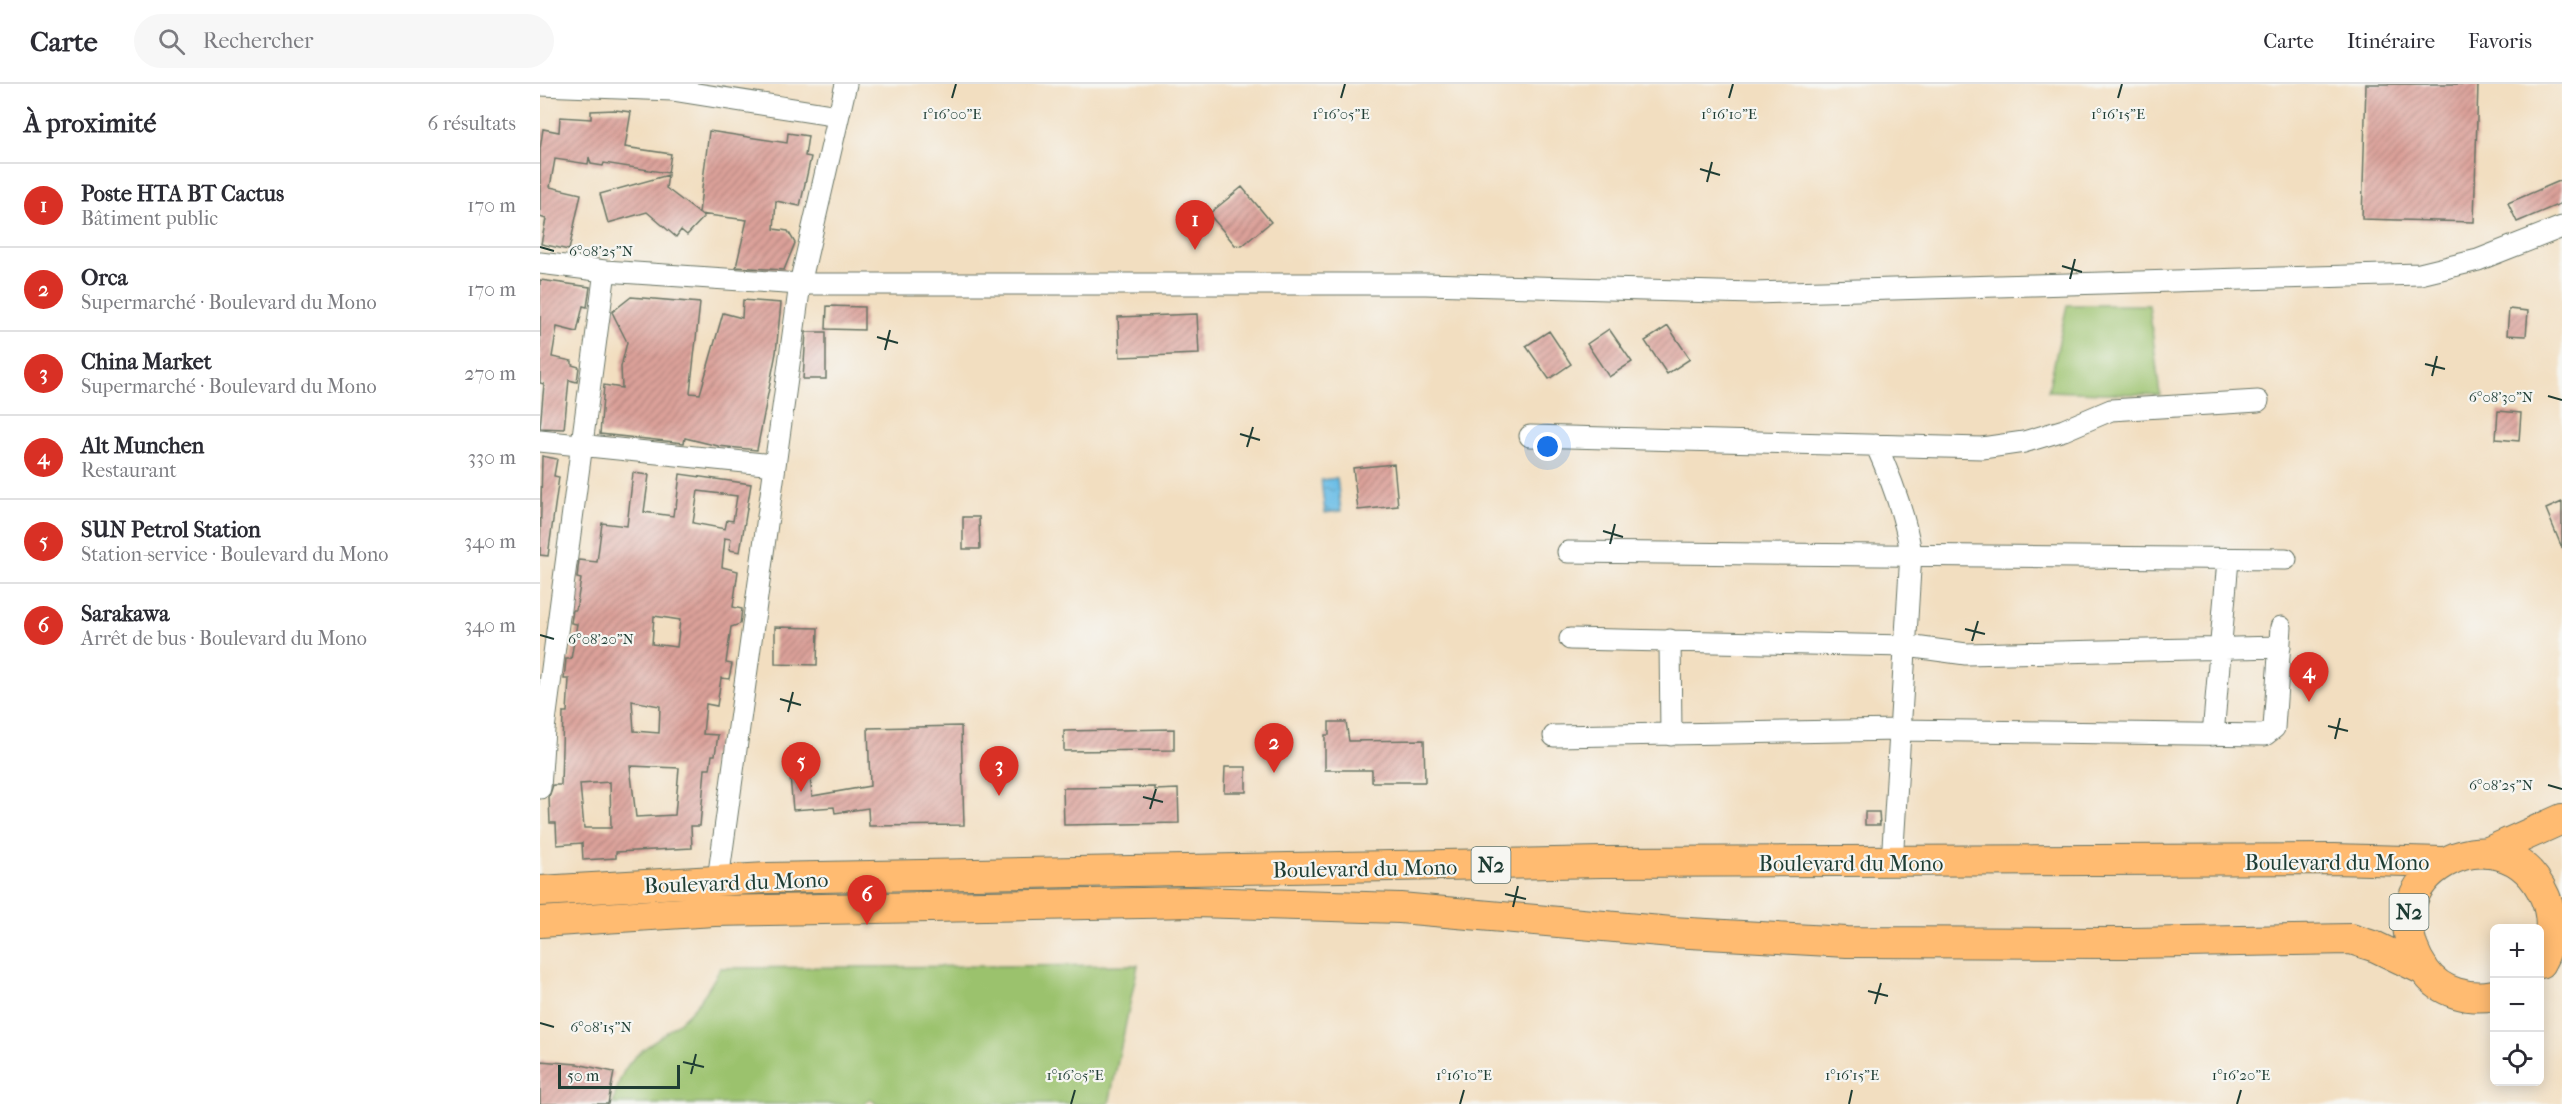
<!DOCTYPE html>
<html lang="fr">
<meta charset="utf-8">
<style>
:root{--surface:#fff;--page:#f7f7f7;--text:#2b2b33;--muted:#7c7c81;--line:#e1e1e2;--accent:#d93025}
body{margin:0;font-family:"IM FELL French Canon",serif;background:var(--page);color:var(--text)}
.controls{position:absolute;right:18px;bottom:18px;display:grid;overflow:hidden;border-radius:9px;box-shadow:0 3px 15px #0003}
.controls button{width:54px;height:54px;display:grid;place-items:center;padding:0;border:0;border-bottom:2px solid var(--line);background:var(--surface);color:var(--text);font:30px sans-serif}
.scale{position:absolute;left:18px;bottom:15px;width:122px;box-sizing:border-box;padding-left:6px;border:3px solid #1f3d34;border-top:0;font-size:16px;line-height:21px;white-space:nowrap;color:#1f3d34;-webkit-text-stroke:4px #f6f6f2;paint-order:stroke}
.you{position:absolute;left:1008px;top:363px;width:21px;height:21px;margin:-15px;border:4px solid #fff;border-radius:50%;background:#1a73e8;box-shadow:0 0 0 9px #1a73e833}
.badge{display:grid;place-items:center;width:39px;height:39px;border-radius:50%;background:var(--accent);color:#fff;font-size:20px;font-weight:700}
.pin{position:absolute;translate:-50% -50px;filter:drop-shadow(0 2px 3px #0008)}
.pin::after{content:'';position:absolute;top:32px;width:21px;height:18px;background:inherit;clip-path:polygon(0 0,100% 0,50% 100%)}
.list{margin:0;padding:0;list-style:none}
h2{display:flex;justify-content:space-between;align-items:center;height:78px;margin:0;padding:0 24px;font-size:26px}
h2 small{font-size:20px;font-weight:400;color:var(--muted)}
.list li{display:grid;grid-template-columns:39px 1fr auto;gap:18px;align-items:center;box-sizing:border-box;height:84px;padding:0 24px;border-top:2px solid var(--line)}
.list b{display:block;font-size:22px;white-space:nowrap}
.list p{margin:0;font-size:20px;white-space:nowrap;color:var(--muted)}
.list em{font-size:20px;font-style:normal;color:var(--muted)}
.icon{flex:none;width:33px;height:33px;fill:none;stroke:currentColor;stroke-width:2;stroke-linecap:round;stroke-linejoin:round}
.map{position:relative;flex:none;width:2022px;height:1020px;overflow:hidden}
header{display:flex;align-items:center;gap:36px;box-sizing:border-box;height:84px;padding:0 30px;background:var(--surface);border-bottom:2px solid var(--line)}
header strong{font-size:28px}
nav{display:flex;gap:33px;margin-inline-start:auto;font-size:21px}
.search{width:420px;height:54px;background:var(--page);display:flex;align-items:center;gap:15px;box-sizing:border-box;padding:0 21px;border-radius:33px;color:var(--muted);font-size:22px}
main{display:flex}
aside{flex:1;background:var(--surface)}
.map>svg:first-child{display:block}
.green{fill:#9bc26d;stroke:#5d8050;stroke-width:1.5}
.water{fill:url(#water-ripples);stroke:#447d8d;stroke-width:1.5}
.building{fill:url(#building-hatch);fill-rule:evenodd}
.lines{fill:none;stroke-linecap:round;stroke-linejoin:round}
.minor-casing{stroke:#697565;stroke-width:23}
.highway-casing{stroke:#697565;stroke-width:32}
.minor{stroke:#fff;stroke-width:21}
.highway{stroke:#ffbb71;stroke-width:30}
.ticks{fill:none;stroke:#1f3d34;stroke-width:2}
.labels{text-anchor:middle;stroke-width:4.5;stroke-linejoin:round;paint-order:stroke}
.shield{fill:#f6f6f2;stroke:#60746d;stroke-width:1.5}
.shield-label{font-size:21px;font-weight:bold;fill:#1f3d34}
.street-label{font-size:22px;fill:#1f3d34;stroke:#f6f6f2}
.ticks-label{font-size:15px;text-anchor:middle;fill:#1f3d34;stroke:#f6f6f2;stroke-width:4.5;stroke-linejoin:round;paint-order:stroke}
</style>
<header>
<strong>Carte</strong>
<div class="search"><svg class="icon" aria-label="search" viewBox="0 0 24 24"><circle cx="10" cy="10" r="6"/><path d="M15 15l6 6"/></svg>Rechercher</div>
<nav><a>Carte</a><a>Itinéraire</a><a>Favoris</a></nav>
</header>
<main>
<aside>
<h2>À proximité<small>6 résultats</small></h2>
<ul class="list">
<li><span class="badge">1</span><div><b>Poste HTA BT Cactus</b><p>Bâtiment public</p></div><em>170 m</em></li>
<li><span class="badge">2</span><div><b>Orca</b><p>Supermarché · Boulevard du Mono</p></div><em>170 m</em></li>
<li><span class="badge">3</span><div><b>China Market</b><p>Supermarché · Boulevard du Mono</p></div><em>270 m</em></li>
<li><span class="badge">4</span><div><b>Alt Munchen</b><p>Restaurant</p></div><em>330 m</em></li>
<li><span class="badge">5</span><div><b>SUN Petrol Station</b><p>Station-service · Boulevard du Mono</p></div><em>340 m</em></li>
<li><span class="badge">6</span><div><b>Sarakawa</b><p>Arrêt de bus · Boulevard du Mono</p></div><em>340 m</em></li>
</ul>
</aside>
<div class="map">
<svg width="2022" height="1020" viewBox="0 0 2022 1020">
<defs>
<pattern id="water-ripples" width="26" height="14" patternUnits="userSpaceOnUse" patternTransform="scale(1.5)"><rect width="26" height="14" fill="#6abde6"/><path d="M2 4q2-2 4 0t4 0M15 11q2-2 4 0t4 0" fill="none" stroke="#579bbb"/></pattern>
<pattern id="building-hatch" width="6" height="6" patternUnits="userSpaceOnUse" patternTransform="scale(1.5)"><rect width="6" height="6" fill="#dca19a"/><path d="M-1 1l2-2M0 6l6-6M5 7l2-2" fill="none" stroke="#b2847e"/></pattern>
</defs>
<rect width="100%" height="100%" fill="#f6f6f2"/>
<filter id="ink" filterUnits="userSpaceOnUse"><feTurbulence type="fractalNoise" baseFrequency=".0167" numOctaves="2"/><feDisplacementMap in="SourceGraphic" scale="12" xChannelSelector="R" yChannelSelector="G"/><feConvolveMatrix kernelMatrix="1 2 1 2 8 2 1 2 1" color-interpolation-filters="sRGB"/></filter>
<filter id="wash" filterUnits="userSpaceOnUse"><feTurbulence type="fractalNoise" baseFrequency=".008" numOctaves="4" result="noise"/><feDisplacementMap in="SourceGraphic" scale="24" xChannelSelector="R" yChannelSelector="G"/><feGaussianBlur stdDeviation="1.35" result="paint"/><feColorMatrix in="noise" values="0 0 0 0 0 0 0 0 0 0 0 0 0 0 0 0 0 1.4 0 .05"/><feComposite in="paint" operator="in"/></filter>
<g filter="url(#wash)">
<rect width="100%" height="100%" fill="#f2dec0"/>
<path class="green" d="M1527,221H1609L1620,311L1508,307Z
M598,881L569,1020H336L330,1014L325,1020H73C82,973 100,969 134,942C154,927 169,906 180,884Z"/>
<path class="water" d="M797,394L801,427L785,429L781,396Z"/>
<g id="blocks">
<path class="building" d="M1826,0H1938L1934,138L1822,135Z
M75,26L91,28L85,63L131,70L128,89L64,79L63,82L51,80L49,73L48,80L15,75L10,103L41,110L29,166L1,160L6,135L0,133V65L3,45L19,48L20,33L51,35V27Z
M169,47L247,59L248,49L268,52L265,72L271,73L260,122L236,117L234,145L248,147L255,159L244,186L196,183L207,136L160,130L164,133L147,151L141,146L136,153L107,128L68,139L60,110L128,91L126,104L159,129Z
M2022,96V119L1977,138L1968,119Z
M702,103L731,138L702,162L695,161L669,130Z
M0,196L50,203L47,223L43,222L37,248L17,243L12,273L32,277V281L39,283L37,298L29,296L24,345L0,344L4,300L0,299Z
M91,213L160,219L150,309L160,310L183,229L202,234L203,216L241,219L236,269L217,366L178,362L145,354L144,359L60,350L64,301L82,304L81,283L87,258L72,228Z
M287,222L324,223V246L286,245Z
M1969,225L1988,227L1986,252L1967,251Z
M657,230L659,270L580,273L578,233Z
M1128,242L1150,275L1127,290L1105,257Z
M1069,245L1092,278L1069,293L1047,260Z
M1009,247L1031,280L1009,295L986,262Z
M266,248H286V295H263Z
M1958,327L1981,329L1979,357L1956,355Z
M2,372L17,375L14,392L19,393L8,472L0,471Z
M854,380L858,422L818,426L813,384Z
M93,389L109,391L104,428L133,432L134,424H136L140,390L211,400L200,468L189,466L191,455L185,454L182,483L198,487L193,523L202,525L200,540L191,543L186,579L192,580L189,595L181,594L177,622L166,620L163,650L178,651L175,671H172L170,685H165L160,742H151L152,764L76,768V774L43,776L42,759L17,761L16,739H10L9,713L13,701H21L23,628H27L29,595H24L25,586L26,575H31L37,540L31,539L33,526H36L41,495L37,494L39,476L57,478L62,439L87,442ZM158,407L197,412L193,437L187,436L185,445L153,439ZM114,532L140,536L137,563L112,560ZM92,617L120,622L119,649L94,647ZM90,682L139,684L135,731L96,733ZM70,698L71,744H44L40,700Z
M2022,418V464L2006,425Z
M423,433H439L440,465H423Z
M235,543L278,544L277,581L235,580Z
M789,638H806L809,657L884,656L885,698H832V686H785V651H789Z
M421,642L424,741L329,742L328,724L295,729L294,723L253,726L250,692L270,690L272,712L330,702L328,644Z
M634,645V666L524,667V647Z
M685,683H706V708H684Z
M615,703V706L638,705L639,739L524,741L523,704Z
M1325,728H1339L1340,741H1325Z
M0,977L37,980L74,988L68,1020H0Z"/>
</g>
</g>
<g filter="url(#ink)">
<use href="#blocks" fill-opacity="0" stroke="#697565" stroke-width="1.5"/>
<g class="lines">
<g class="minor-casing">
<path id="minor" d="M0,1L132,6L298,32
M0,179L65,187L260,200H886L1214,209L1880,190L1938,176L2022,143
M990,352L1442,364L1484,358L1524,346L1571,326L1718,317
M0,357L234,381
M1336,361C1352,396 1365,432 1371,469L1352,779
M1028,468L1746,475
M1030,555L1367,562L1426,570L1740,563
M1130,556L1131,651
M1673,651L1688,476
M1014,652L1359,646L1725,651L1734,644L1741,543
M0,704L4,645L65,187
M178,796L260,200L306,0"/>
</g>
<g class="highway-casing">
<path id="highway" d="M1946,769L2022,735
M0,807L227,794L1062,778L1793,775L1903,778
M0,838L174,827L655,818L860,824L1132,848L1307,858L1591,859L1811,855L1836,863L1884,886
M1954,911C1930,916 1900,909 1885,887C1820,793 1963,717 2005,813C2015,835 2011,860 2000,879"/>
</g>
<use href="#minor" class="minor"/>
<use href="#highway" class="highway"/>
</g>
</g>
<path class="ticks" d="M412,14L416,0M801,14L805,0M1189,14L1193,0M1578,14L1582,0M1160,85L1180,91M1167,98L1172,78M0,163L14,167M1522,182L1542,188M1530,195L1535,175M337,253L358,259M345,266L350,246M1885,280L1905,285M1892,292L1897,272M2008,312L2022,316M700,350L720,356M707,363L713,343M1063,447L1083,453M1070,460L1075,440M1425,545L1445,550M0,551L14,555M1432,557L1438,537M240,615L261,621M248,628L253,608M1788,642L1808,647M1795,655L1800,634M2008,701L2022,705M603,713L623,718M610,725L616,705M965,810L986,815M973,823L978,802M1328,907L1348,912M1335,920L1341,899M0,939L14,943M143,978L164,983M151,990L156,970M531,1020L535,1006M920,1020L924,1006M1309,1020L1312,1006M1697,1020L1701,1006"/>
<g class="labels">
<g class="shield">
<rect x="931.5" y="763" width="39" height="36" rx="4.5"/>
<rect x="1849.5" y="810" width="39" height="36" rx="4.5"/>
</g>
<g class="shield-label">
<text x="951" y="788">N2</text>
<text x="1869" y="835">N2</text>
</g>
<g class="street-label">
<text x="1797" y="786">Boulevard du Mono</text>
<text x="1311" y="787">Boulevard du Mono</text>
<text transform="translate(825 784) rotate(-1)" y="8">Boulevard du Mono</text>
<text transform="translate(196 798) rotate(-2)" y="8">Boulevard du Mono</text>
</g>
</g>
<g class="ticks-label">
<text x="412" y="35">1°16'00"E</text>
<text x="801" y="35">1°16'05"E</text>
<text x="1189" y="35">1°16'10"E</text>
<text x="1578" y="35">1°16'15"E</text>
<text x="61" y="172">6°08'25"N</text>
<text x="1961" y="318">6°08'30"N</text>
<text x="61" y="560">6°08'20"N</text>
<text x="1961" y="706">6°08'25"N</text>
<text x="61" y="948">6°08'15"N</text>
<text x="535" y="996">1°16'05"E</text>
<text x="924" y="996">1°16'10"E</text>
<text x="1312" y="996">1°16'15"E</text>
<text x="1701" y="996">1°16'20"E</text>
</g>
</svg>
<div class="controls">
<button>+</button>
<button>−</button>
<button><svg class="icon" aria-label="locate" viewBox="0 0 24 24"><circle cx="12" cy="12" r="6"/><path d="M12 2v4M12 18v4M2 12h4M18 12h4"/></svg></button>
</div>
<div class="scale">50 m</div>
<div class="you"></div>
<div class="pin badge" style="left:655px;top:166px">1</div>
<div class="pin badge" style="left:734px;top:689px">2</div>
<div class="pin badge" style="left:459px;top:712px">3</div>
<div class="pin badge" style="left:1769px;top:618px">4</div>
<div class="pin badge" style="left:261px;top:708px">5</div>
<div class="pin badge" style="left:327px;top:841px">6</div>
</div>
</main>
